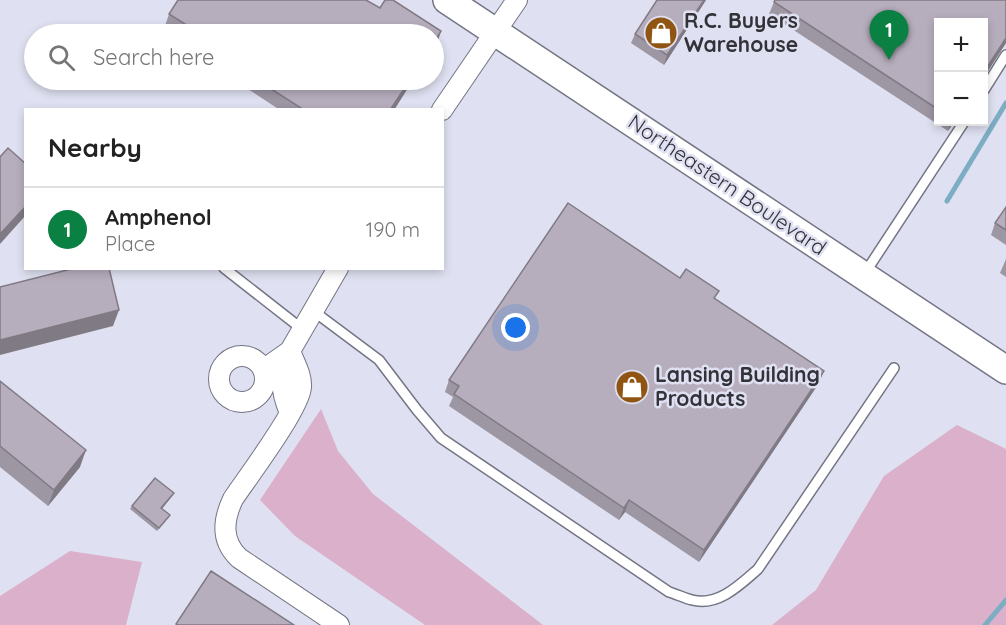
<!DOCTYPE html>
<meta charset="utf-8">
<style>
:root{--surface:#fff;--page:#f2f2f2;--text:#222;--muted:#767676;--line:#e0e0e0;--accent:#0b8043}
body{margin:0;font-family:Quicksand,sans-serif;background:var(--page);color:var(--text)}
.controls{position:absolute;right:18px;top:18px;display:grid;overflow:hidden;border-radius:0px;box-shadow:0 3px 9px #0003}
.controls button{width:54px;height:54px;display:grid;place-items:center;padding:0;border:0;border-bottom:2px solid var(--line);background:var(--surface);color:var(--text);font:30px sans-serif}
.you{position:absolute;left:516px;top:328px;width:21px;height:21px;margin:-15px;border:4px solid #fff;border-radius:50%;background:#1a73e8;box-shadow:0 0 0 9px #1a73e833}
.badge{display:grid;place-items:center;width:39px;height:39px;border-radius:50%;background:var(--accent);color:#fff;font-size:20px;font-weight:700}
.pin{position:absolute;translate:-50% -50px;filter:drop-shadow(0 2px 3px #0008)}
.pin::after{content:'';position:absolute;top:32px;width:21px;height:18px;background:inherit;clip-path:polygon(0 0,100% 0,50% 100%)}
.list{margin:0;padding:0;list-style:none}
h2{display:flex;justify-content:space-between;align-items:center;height:78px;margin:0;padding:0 24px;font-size:26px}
h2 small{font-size:20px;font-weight:400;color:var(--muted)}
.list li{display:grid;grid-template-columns:39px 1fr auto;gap:18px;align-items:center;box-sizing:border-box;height:84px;padding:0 24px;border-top:2px solid var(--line)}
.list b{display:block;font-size:22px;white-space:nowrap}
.list p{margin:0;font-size:20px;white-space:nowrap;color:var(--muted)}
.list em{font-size:20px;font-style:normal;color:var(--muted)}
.icon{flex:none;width:33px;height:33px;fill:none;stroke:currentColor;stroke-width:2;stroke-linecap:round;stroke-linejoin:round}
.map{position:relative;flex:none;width:1006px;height:625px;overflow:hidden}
.search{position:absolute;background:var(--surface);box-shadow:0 3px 9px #0003;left:24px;top:24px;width:420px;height:66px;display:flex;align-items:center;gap:15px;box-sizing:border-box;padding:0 21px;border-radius:33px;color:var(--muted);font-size:22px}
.panel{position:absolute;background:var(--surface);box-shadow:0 3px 9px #0003;left:24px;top:108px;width:420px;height:162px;border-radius:0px}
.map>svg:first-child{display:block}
.green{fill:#dab0cb}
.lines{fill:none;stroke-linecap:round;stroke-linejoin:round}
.stream{stroke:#7dadc3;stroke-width:5}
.lane-casing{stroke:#747584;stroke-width:12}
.street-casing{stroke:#747584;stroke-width:22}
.secondary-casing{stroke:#747584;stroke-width:30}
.lane{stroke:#fff;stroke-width:9}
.street{stroke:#fff;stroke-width:20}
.secondary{stroke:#fff;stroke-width:27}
.wall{fill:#9d96a3}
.shaded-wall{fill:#807a84}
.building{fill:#b7aebd;stroke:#807a84;stroke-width:1.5}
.labels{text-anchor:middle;stroke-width:5;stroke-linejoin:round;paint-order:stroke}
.poi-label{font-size:21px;font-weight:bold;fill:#323238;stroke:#dfe0f1;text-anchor:start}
.street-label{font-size:21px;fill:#323238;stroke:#dfe0f1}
</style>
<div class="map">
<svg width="1006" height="625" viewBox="0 0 1006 625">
<rect width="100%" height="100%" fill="#dfe0f1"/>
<path class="green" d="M321,409L338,451L373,494L543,625H425L295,536L260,500Z
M957,425L1006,449V625H772L816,590L884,476Z
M70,551L142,562L126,625H0V596Z"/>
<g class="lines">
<path class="stream" d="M947,201L1006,103
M985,625L1006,600"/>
<g class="lane-casing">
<path id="lane" d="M984,90L1006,55
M224,268L302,329
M865,273L964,122
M312,310L379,360L417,410L441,438L669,592C676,594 684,598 692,600C718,607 741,584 758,569L894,368"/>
</g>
<g class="street-casing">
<path id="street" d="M442,110L517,0
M290,351C294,362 302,375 301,387C300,408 247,478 233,499C223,520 221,541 239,558L339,625
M219 379a23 23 0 1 1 46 0a23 23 0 1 1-46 0Z
M263,370L290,351L338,268
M290,413C279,387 281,377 290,351"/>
</g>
<g class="secondary-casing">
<path id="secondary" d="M447,0L1006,370"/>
</g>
<use href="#lane" class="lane"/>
<use href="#street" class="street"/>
<use href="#secondary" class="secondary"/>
</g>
<path class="wall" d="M706,0L664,65L631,43L635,34Z
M1006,0V43L984,77V22H939V122H954L948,131L769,14L774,2Z
M380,8L441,31L437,43L434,34H178L165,26L169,14Z
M234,80H413L394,110H280Z
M1006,207V245L991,235L995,223Z
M1006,259V277L1000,273Z
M680,278L716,299L819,383L699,562L625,512L619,520L449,406L453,397L445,392L449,380Z
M0,381L80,467L48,506L0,467Z
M172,496L162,509L170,515L168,518L157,531L130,509L132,506Z"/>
<path class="shaded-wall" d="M704,0H706L664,65L667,55Z
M441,31L437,43L434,48V43Z
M1006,38V43L984,77V72Z
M410,80H413L394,110H390Z
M951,122H954L948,131Z
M26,206V215L0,244V234Z
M119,310L113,326L0,355V340Z
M824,371L819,383L699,562L704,550Z
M86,450L80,467L48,506L54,490Z
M174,493L172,496L160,511L161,508Z
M629,500L625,512L619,520L624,508Z"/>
<path class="building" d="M178,0H366L380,8L385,0H393L441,31L434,43V34H193L196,31L169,14Z
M657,0H704L667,55L635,34Z
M775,0H1006V38L984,72V22H939V110L774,2Z
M257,80H410L390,110H304Z
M8,148L26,164V206L0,234V157Z
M568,203L680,278L686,269L719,291L714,298L824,371L704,550L629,500L624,508L454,394L459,386L449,380Z
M1006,207V230L995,223Z
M75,268H109L119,310L0,340V287Z
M0,381L86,450L54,490L0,446Z
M155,478L174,493L161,508L170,515L159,528L132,506Z
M211,571L294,625H178L176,624Z"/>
<defs>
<g id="shop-disc" transform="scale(1.725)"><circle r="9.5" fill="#905512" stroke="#dfe0f1"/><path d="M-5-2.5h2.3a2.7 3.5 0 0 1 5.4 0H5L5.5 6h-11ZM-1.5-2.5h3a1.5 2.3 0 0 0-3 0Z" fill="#fff"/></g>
</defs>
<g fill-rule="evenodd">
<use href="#shop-disc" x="661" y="33"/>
<use href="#shop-disc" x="632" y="387"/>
</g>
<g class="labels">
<g class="poi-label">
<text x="684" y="28">R.C. Buyers<tspan x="684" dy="24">Warehouse</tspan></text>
<text x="655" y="382">Lansing Building<tspan x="655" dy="24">Products</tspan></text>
</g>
<g class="street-label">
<text transform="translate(727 185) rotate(34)" y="7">Northeastern Boulevard</text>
</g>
</g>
</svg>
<div class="controls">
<button>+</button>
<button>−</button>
</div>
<div class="you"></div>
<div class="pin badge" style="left:889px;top:60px">1</div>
<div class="search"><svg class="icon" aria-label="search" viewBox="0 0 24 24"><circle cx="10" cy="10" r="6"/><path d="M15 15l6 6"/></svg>Search here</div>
<section class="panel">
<h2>Nearby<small></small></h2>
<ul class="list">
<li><span class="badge">1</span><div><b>Amphenol</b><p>Place</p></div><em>190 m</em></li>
</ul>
</section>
</div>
